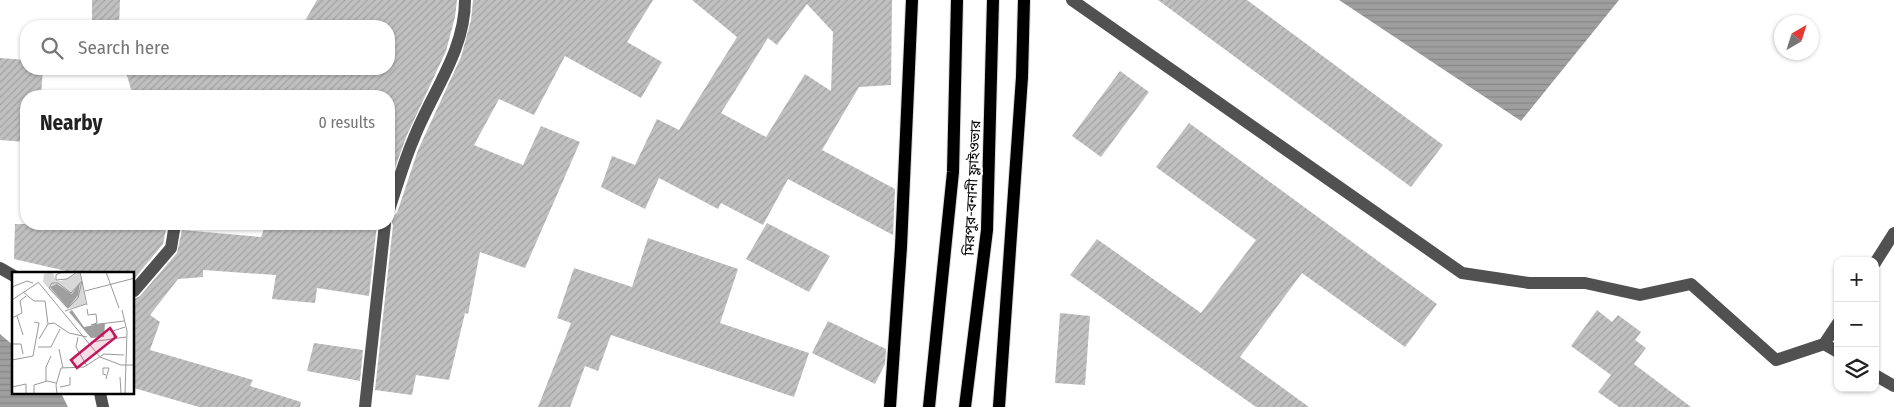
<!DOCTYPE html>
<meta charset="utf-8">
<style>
:root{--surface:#fff;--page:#f2f2f2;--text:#222;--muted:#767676;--line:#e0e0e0}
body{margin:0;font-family:"Fira Sans Condensed","Noto Sans Bengali",sans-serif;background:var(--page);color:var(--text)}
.controls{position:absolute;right:15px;bottom:15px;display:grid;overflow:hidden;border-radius:10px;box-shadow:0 1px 4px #0004}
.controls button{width:45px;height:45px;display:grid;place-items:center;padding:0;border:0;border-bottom:1px solid var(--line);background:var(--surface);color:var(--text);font:25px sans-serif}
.compass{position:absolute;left:1774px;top:15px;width:45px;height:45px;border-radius:50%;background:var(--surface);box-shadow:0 1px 4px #0004;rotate:39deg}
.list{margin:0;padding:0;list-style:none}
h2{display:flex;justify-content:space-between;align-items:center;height:65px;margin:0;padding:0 20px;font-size:21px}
h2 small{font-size:16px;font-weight:400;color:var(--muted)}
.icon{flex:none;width:28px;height:28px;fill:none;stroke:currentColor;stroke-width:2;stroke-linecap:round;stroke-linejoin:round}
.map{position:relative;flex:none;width:1894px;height:407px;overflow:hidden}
.search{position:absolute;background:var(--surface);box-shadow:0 1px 4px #0004;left:20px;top:20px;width:375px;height:55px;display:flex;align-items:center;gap:12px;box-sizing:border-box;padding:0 18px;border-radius:20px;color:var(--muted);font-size:19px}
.panel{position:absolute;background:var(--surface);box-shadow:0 1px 4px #0004;left:20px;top:90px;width:375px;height:140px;border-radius:20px}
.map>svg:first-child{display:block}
.water{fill:url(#water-rules)}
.building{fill:url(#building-hatch);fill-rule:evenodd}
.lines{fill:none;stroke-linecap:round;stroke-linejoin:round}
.major-casing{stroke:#dbdbdb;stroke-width:14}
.minor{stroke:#515151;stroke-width:12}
.major{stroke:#000;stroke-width:12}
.labels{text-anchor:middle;stroke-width:4.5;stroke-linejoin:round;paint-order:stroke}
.street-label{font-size:14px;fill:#000;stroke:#fff}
.inset-road{fill:none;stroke:#999;stroke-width:1}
.view{fill:#c2185b;fill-opacity:0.15;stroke:#c2185b;stroke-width:2.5}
.inset-edge{fill:none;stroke:#000;stroke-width:2.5}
</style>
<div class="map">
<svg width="1894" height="407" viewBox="0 0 1894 407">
<defs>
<pattern id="water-rules" width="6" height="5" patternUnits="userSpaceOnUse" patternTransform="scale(1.25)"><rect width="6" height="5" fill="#9f9f9f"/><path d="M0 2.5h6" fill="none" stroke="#878787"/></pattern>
<pattern id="building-hatch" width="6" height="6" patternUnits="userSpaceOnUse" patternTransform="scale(1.25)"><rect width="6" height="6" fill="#c0c0c0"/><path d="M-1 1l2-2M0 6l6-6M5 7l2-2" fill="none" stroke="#a3a3a3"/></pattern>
</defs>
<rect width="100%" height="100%" fill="#fff"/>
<path class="water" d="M1339,0H1619L1521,121Z
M0,334L14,346V393H61L68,407H0Z"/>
<path class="building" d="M92,0H120L119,26H92Z
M317,0H457L455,17L446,51L407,135L389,184V96H133L125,69H389V26H302Z
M473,0H653L627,42L662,62L641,98L565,56L534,115L499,99L474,145L523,165L541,126L580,142L525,268L480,252L468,314L465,313L449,380L416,375L412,395L375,390L393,225L390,218L397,213L418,150L461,57L471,20Z
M692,0H892L891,85L859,87L822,150L895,189L893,235L788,179L763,225L721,203L718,209L659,178L645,209L601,187L612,156L635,165L657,119L679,130L737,37ZM807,4L833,32L831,91L805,74L766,137L721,113L768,38L777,45Z
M1158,0H1247L1443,145L1411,187Z
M0,58L26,60V69H43L41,96H26V142L0,140Z
M1120,71L1149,92L1101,157L1072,136Z
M1189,123L1437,304L1405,347L1302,273L1240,357L1309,407H1256L1070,275L1097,239L1201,313L1256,240L1156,167Z
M767,223L830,256L809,292L746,259Z
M15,224H167L163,244L134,279V273H75L14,259Z
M266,224H377L369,296L317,288L315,303L272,299L276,275L203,270V277L178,279L150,315L160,322L150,350L253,380L250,386L301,402L300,407H199L134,388V299L140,296L177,253L182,230L261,237Z
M648,238L738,269L720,323L809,353L794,397L611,335L598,371L585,366L570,407H538L571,323L557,318L574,268L632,287Z
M1597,310L1612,322L1618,315L1641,332L1635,340L1646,348L1634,364L1691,407H1619L1598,392L1611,375L1571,346Z
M1060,313L1090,316L1085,385L1055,383Z
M828,321L886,349L885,364L875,384L812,353Z
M314,343L363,350L360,381L307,371Z"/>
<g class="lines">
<g class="major-casing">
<path id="major" d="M890,407L901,247L912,0
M929,407L953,172L957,0
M965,407L987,230L993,0
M999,407L1022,77L1024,0"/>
</g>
<path class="minor" d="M1072,0L1462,273L1529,283H1585L1640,295L1691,284L1776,360L1824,344L1838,352
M389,210C397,186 404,161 414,138C432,92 465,51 465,0
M1875,263L1894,233
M0,268L14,276
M134,291L171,248L175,224
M1824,344L1838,323
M1875,375L1894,386
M100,393L103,407
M365,407L385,224"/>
<use href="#major" class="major"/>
</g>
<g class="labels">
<g class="street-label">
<text transform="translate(972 188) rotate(-87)" y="5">মিরপুর-বনানী ফ্লাইওভার</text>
</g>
</g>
<g transform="translate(12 272)">
<rect width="122" height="122" fill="#fff"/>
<path d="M40,0L44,8L49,9L68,0L74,32L55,37L31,10L32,2Z" fill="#d8d8d8"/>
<path d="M68,10L66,23L56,36L38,15L45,12L60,22ZM60,38L72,55L93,51L92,65L79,66L57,40Z" fill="#9f9f9f"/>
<path class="inset-road" d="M50,0L44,3V8L55,7L65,0M68,0L75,33M94,0L107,36M70,9L66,26L56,36L37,16L40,11H46L59,21ZM27,11L88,85L109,93H123M0,15L15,9L21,11M73,19L123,6M11,20L22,29H33L36,52L27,67M0,28L27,10M75,37L76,43L84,42L85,51L79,53L112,49M110,38L115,59L113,122M53,39L74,32M5,44L11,63M0,46L10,41L8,29L14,24M36,52L42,51L57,61L75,65M66,65L64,75L75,94M102,65L101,59L113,55M79,70L114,65M0,72H9L11,82M26,75H39L48,57M47,77L51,96M0,88L21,84L27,51L22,50M94,103L91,102V96H97L94,107M108,105L109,122M34,109V95L39,84M0,115L14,112V122M48,115L58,113V105M22,122V113L35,109L44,111M45,122L44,113L49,96L72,95L92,82L112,83"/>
<path class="view" d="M98,56L104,65L65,96L59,88Z"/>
<rect width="122" height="122" class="inset-edge"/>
</g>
</svg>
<div class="controls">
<button>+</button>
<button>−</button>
<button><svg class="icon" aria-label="layers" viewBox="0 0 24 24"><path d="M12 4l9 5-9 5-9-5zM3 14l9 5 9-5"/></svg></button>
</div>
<svg class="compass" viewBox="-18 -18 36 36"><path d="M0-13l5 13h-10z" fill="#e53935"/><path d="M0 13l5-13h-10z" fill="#767676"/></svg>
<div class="search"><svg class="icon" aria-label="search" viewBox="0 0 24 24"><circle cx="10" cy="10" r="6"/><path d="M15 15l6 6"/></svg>Search here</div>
<section class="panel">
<h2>Nearby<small>0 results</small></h2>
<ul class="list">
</ul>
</section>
</div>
